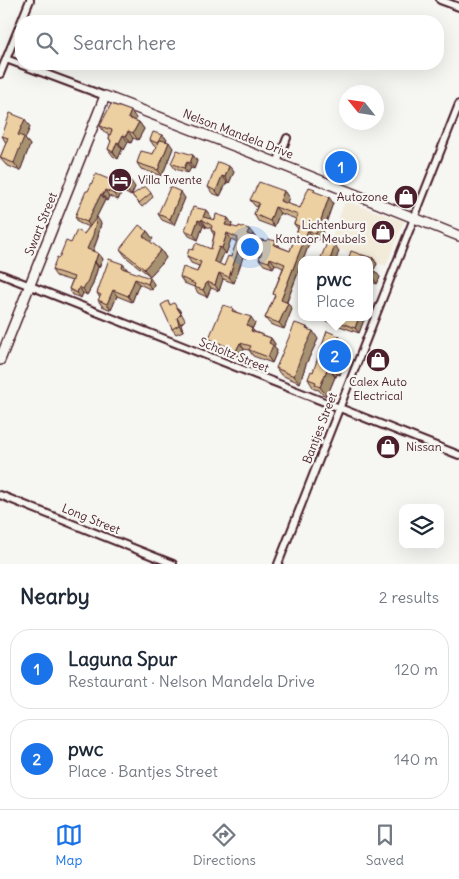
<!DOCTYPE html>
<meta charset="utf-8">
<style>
:root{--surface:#fff;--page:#f2f2f3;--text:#1f2937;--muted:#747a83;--line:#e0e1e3;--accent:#1a73e8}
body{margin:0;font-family:Delius,sans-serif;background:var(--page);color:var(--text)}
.controls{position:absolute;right:15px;bottom:15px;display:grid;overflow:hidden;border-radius:10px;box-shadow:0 5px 20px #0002}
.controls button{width:45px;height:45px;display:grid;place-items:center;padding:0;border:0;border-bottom:1px solid var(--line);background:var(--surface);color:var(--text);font:25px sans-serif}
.compass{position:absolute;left:339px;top:85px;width:45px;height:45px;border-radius:50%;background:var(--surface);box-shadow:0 5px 20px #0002;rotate:300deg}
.you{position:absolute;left:249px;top:246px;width:18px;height:18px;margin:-12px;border:4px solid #fff;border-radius:50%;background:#1a73e8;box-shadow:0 0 0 8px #1a73e833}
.badge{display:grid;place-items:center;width:32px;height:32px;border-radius:50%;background:var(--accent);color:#fff;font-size:16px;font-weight:700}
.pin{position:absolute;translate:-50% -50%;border:2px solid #fff;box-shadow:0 1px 5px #0006}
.popup{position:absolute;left:298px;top:256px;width:75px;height:65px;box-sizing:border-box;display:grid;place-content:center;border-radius:10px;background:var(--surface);filter:drop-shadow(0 1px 4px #0005);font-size:16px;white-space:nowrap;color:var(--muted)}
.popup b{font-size:19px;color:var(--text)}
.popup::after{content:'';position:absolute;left:50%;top:100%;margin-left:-10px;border:10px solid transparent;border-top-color:var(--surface)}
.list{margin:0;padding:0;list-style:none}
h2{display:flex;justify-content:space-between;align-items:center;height:65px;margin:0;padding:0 20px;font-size:21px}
h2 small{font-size:16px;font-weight:400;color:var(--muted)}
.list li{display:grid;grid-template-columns:32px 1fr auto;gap:15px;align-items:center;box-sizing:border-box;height:80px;margin:0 10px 10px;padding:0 10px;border:1px solid var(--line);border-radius:20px}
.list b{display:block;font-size:19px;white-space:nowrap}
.list p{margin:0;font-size:16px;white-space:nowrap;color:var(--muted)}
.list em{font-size:16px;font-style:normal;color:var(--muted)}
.icon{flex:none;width:28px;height:28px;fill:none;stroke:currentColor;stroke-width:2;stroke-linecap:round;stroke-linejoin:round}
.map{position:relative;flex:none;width:459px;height:564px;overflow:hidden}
.search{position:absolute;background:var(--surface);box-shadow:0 5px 20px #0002;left:15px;right:15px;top:15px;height:55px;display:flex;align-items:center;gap:12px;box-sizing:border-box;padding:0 18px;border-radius:20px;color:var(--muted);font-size:19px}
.sheet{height:245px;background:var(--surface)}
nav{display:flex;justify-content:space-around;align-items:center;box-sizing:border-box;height:70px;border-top:1px solid var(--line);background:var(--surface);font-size:14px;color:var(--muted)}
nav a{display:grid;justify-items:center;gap:2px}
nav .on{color:var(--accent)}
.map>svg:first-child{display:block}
.built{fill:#f3ebda}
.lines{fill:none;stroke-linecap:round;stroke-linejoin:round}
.street-casing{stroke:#4a1f2b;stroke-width:10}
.secondary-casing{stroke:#4a1f2b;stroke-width:12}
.street{stroke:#f6f6f2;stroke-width:6}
.secondary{stroke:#f6f6f2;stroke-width:9}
.wall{fill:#ccb38a;stroke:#4a1f2b;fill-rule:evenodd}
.shaded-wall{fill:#a69271;stroke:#4a1f2b}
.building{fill:#edd0a1;stroke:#4a1f2b;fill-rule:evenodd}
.labels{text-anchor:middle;stroke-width:4.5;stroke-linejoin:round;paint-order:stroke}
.street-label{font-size:12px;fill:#4a1f2b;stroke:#f6f6f2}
.poi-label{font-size:12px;fill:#4a1f2b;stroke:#f6f6f2;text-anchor:start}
</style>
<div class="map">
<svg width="459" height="564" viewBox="0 0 459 564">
<rect width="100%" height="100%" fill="#f6f6f2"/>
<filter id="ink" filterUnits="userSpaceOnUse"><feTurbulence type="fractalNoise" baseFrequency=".02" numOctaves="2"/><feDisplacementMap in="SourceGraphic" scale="10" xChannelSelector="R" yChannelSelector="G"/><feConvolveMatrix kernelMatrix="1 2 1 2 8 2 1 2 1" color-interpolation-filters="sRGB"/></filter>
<g filter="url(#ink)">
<path class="built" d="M345,201L404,221L386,266L329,246Z"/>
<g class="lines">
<g class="street-casing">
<path id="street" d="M440,0L459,7
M6,59L105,96
M0,74L30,0
M277,163L287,138
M0,274L459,455
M0,495L173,564
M278,564L459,104"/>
</g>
<g class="secondary-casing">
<path id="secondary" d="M0,360L105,96L247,151L459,236"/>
</g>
<use href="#street" class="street"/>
<use href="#secondary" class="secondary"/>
</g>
<path class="wall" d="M136,118L135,121L139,122L144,129L138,140L133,138L131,143L128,142L124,150L122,149L118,159L113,156L108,149L111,142L109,138L110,135L105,133L100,126Z
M30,127L25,139L30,145L20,171L6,165L0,158L6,143L2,136Z
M163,135L167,140L166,141L173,148L162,176L141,169L137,163L153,154L157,147L154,146L150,140Z
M193,155L197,161L194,169L191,168L188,173L175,169L171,163Z
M229,166L234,172L229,183L227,182L220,196L212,193L208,187Z
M118,183L135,187L131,196L122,191L118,200L109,196L107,201L105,200L96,218L101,223L97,240L93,251L98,253L103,259L99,267H98L92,286L87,295L83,293L81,298L73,295L69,289L72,281L56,276L52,270L59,258L71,243L84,234L89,227L79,223L75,217L88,191Z
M284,191L289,198L286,203L300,208L317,193L333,203L320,240L312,236L303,260H301V265L287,302L292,309L284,329L270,324L265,318L275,296L273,294L283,268L275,264L273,268L264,265L259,259L260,256L249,252L247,258L243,257L234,283L223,279L219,291L211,288L207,297L198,293L194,287L184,283L180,277L197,272L199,266L191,263L187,256L193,250L211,249L214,235L211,230L212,229L206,226V228L203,226L198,240L189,236L185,230L206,210L211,217L210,219L215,220L228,218L232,224L231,227L254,235L253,236L257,239L266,241H276L280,247L290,251L298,229L294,224L296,219L280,213L274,227L258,221L254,214L257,207L255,206L250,200ZM231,239L237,242L231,257L224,266L219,264L224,253L226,254Z
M151,193L153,197L142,207L132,195Z
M185,198L174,225L162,220L158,214Z
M147,231L153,239L150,242L161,250L166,258L150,276L126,257L120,249Z
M362,255L373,258L377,264L373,270L380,277L377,284L369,281V283V260Z
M123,264L127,270L154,284L152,290L139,284L132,302L117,296L111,310L102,306L98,300L100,298L97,293Z
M168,301L170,305L179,309L185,320L181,324L183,331L176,334L172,329Z
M233,308L236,312L255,323L252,329L255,332L271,338L275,344L274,346L277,351L272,363L253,356L249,350L244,349L240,359L233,356L230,352L223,349L222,353L216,349L209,338Z
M315,317H365L359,333Z
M308,330L318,339L306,364L300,383L281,375L276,368Z
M339,336L346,345L339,363L342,368L340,375L337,374L336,377H335L327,396L322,394L319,390L314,389L308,379Z"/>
<path class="shaded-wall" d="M131,111L136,118L132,125L128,118Z
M25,119L30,127L25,139L30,145L20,171L14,163L18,135Z
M139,122L144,129L138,140L133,133Z
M128,131L133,138L131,143L126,136Z
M123,135L128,142L124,150L119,143Z
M163,135L167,140L161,148L157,143Z
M117,142L122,149L118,159L113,152Z
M169,142L173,148L162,176L158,170Z
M193,155L197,161L194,169L190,163Z
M187,162L191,168L188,173L184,168Z
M229,166L234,172L229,183L225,177Z
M222,176L227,182L220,196L216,191Z
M131,181L135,187L131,196L127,190Z
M117,186L122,191L118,200L114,194Z
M105,190L109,196L107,201L103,195Z
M284,191L289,198L285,207L280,201Z
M181,192L185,198L174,225L170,219Z
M101,194L105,200L91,228L87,222Z
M329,197L333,203L320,240L316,234Z
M275,207L280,213L274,227L270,221Z
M206,210L211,217L208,223L203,217Z
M97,217L101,223L97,240L91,255L87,249Z
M228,218L232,224L229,231L225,225Z
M202,219L206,226V228L201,221Z
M198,220L203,226L198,240L193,234Z
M249,229L254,235L252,241L247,234Z
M308,230L312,236L303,260H301V265L285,306L281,300Z
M147,231L153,239L148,244L143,236Z
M227,233L231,239L226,254L222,248Z
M276,241L280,247L274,245Z
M335,245L339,251L336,260H330Z
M245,246L249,252L247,258L242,252Z
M219,247L224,253L218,267L214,261Z
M161,250L166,258L150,276L144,269Z
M238,251L243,257L234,283L229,277Z
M98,253L103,259L99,267L95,262Z
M270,258L275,264L273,268L269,262Z
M373,258L377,264L372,273L369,269V265Z
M94,261L98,267L92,286L87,295L83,289Z
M123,264L128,270L122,268Z
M375,271L380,277L377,284L373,278Z
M219,273L223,279L219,291L215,285Z
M150,278L154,284L152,290L148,284Z
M135,279L139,284L132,302L128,296Z
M207,282L211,288L207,297L203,290Z
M79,287L83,293L81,298L77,293Z
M113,290L117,296L111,310L107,304Z
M288,303L292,309L284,329L279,323Z
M251,317L255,323L252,329L256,334L255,336L247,325Z
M359,317H365L359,333L355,328Z
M177,318L181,324L183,331L179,325Z
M307,327L311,334L313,331L318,339L306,364L300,383L294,376Z
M339,336L346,345L339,363L342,368L340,375L333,365L331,356Z
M271,338L275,344L274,346L277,351L272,363L268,357L269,343Z
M219,343L223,349L222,353L218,347Z
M240,343L244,349L240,359L235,353Z
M330,364L337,374L336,377L329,368Z
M328,367L335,377L327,396L320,387Z"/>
<path class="building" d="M111,104L131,111L128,118L139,122L133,133L128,131L126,136L123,135L119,143L117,142L113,152L108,149L111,141L109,138L112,130L100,126Z
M10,113L25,119L18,135L24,137L14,163L0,158L8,138L2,136Z
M153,132L163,135L157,143L150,140Z
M160,140L169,142L158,170L137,163L141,151L153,154Z
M177,150L193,155L190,163L187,162L184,168L171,163Z
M218,162L229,166L225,177L222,176L216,191L208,187Z
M96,174L118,183L120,177L131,181L127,190L117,186L114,194L105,190L103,195L101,194L87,222L75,217L86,191H88Z
M259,182L284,191L280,201L300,208L309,187L315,189L313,191L329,197L316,234L308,230L281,300L288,303L279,323L265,318L275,295L273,294L285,264L270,258L269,262L259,259L262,252L245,246L242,252L238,251L229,277L219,273L215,285L207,282L203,290L194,287L195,284L180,277L183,267L197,272L201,262L187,256L189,249L193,250L196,243L211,249L215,232L211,230L212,226L202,219L201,221L198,220L193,234L185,230L193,207L206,210L203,217L215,220L216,214L228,218L225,225L238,228L239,226L249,229L247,234L256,237L255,239L266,241L268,239L276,241L274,245L290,251L299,226L294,224L298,215L275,207L270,221L254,214L259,203L250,200ZM227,233L238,238L231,257L228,256L224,266L214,261L219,247L222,248Z
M145,186L151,193L139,203L132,195Z
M170,187L181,192L170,219L158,214Z
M97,217L93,235L87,249L98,253L95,262L94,261L88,280L83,289L79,287L77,293L69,289L74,277L52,270L57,257L59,258L66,241L71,243L77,230L84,234Z
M139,225L147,231L143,236L161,250L144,269L120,249Z
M327,243L335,245L330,260H320Z
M351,251L362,255L373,258L369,265V260H348Z
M109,259L123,264L122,268L150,278L148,284L135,279L128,296L113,290L107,304L98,300L101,295L97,293Z
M369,268L375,271L373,278L369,276Z
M168,301L170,305L174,303L181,314L177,318L179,325L172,329L161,305Z
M223,305L233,308L232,311L251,317L247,325L252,328L251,331L271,338L269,343L273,345L268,357L249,350L251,346L240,343L235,353L229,351L230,348L219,343L218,347L212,344L214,341L209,338Z
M326,317H359L355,328Z
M295,323L307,327L306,329L313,331L301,356L294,376L276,368Z
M327,331L339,336L331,356L335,358L333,365L330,364L329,368L328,367L320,387L315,385L316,382L308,379L311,371L313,372Z"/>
</g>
<defs>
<g id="hotel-disc" transform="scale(1.25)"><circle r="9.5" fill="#4a1f2b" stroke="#f6f6f2"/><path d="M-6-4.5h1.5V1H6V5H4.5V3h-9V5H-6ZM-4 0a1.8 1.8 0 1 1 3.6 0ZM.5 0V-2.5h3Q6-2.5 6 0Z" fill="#fff"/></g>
<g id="shop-disc" transform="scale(1.25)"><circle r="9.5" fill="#4a1f2b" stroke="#f6f6f2"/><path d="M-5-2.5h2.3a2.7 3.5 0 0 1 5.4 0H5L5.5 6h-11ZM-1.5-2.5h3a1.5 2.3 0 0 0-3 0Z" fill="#fff"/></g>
</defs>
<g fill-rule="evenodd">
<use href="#hotel-disc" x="120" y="180"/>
<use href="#shop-disc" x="406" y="197"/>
<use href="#shop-disc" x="383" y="232"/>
<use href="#shop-disc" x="378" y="360"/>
<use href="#shop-disc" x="388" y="447"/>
</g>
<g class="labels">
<g class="street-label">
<text transform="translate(238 134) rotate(21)" y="4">Nelson Mandela Drive</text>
<text transform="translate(41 224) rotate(-68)" y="4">Swart Street</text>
<text transform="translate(234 355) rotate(22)" y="4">Scholtz Street</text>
<text transform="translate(320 428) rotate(-69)" y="4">Bantjes Street</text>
<text transform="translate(91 519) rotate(22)" y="4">Long Street</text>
</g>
<g class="poi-label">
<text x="138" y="184">Villa Twente</text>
<text x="388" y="201" text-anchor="end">Autozone</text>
<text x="366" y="229" text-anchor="end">Lichtenburg<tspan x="366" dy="14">Kantoor Meubels</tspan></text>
<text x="378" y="386" text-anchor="middle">Calex Auto<tspan x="378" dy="14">Electrical</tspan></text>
<text x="406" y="451">Nissan</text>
</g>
</g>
</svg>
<div class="controls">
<button><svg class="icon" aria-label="layers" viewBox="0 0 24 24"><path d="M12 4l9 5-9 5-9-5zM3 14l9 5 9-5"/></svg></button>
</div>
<svg class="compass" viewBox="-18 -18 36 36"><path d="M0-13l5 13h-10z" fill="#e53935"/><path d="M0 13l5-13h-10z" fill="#747a83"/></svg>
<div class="you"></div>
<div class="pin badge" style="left:341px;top:167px">1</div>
<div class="pin badge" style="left:335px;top:356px">2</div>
<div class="popup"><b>pwc</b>Place</div>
<div class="search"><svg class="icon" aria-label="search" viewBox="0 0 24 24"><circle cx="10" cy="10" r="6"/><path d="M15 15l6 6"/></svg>Search here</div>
</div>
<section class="sheet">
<h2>Nearby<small>2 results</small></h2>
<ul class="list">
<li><span class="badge">1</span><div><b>Laguna Spur</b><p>Restaurant · Nelson Mandela Drive</p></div><em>120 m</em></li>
<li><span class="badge">2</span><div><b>pwc</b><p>Place · Bantjes Street</p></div><em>140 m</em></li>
</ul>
</section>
<nav>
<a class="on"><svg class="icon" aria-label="map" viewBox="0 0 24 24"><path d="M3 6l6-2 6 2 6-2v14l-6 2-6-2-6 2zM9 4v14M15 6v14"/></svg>Map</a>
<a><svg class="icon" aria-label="directions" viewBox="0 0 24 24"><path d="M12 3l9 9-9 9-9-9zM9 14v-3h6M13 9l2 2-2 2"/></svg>Directions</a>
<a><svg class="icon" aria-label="saved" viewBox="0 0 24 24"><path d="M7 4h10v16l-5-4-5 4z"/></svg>Saved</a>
</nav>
